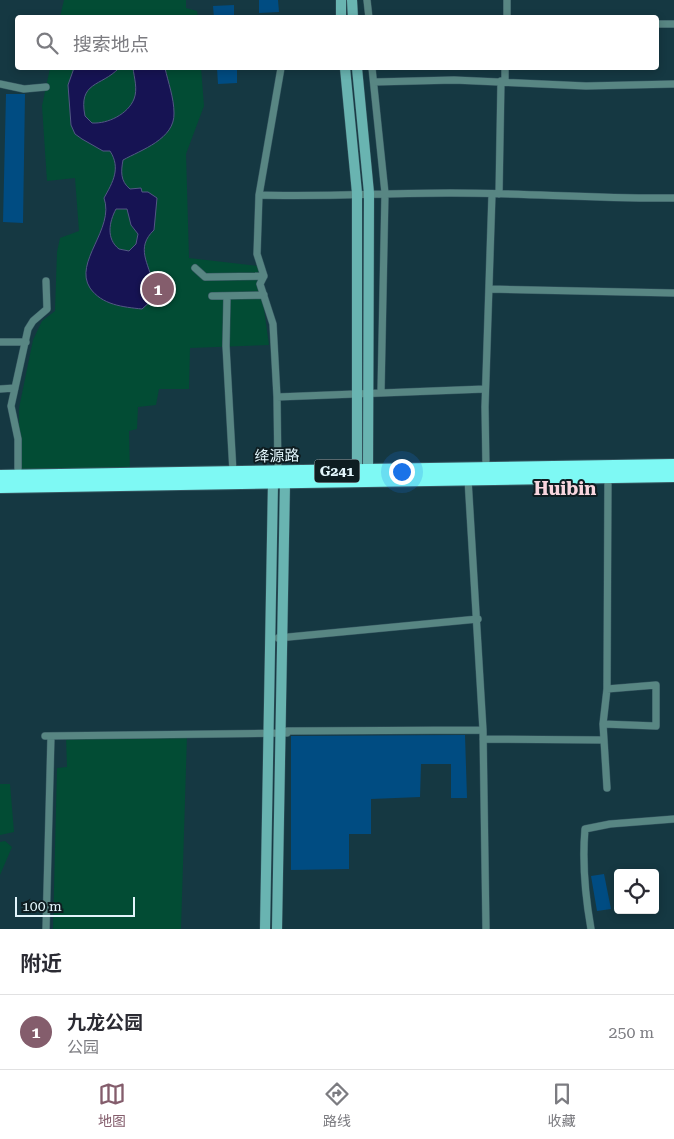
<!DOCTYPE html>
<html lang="zh">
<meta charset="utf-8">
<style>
:root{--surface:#fff;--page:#f2f2f3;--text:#2b2b33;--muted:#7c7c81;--line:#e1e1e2;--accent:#845d6c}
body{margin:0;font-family:"Roboto Serif","Noto Sans SC",serif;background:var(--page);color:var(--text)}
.controls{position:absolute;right:15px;bottom:15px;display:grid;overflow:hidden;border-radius:5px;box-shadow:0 2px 8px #0003}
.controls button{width:45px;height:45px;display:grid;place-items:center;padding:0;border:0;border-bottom:1px solid var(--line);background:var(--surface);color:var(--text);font:25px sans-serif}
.scale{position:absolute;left:15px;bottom:12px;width:120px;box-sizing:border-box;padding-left:5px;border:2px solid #e2f5fb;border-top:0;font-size:14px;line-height:18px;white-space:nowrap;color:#e2f5fb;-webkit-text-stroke:4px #0e1d21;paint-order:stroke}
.you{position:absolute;left:401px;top:471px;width:18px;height:18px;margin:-12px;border:4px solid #fff;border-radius:50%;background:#1a73e8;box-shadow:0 0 0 8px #1a73e833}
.badge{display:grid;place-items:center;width:32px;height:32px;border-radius:50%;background:var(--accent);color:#fff;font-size:16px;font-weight:700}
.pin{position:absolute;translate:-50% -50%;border:2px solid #fff;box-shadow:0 1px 5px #0006}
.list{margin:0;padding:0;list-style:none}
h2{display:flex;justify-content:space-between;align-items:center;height:65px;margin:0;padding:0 20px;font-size:21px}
h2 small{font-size:16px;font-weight:400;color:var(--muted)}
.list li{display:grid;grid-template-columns:32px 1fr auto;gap:15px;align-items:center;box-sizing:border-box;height:75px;padding:0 20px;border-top:1px solid var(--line)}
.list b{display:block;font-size:19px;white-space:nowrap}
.list p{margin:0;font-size:16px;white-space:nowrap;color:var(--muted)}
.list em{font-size:16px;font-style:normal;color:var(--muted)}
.icon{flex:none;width:28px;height:28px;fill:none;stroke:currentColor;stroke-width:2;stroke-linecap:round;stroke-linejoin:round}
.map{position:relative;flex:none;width:674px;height:929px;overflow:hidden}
.search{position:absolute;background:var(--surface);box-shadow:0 2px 8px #0003;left:15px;right:15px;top:15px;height:55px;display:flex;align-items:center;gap:12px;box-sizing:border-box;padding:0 18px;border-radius:5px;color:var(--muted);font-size:19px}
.sheet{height:140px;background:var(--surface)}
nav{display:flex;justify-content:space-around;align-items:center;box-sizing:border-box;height:70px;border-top:1px solid var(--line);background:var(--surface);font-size:14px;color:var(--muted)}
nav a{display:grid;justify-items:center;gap:2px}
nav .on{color:var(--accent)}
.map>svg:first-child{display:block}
.green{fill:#024c34}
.water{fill:#161353;stroke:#535785;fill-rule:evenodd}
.building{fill:#004c82}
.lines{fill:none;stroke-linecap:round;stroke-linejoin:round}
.street-casing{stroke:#365660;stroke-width:8}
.secondary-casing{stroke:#365660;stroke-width:11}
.highway-casing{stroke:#365660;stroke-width:14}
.street{stroke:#588683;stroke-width:7}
.secondary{stroke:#69b4b1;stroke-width:10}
.highway{stroke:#7ef9f4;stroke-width:12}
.labels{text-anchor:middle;stroke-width:4;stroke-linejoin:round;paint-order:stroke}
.shield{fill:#0e1d21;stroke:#a2b4ba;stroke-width:1}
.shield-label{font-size:14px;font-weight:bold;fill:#e2f5fb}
.street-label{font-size:15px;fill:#e2f5fb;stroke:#0e1d21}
.quarter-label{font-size:18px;font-weight:bold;fill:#f8d5de;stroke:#0e1d21}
</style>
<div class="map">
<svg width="674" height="929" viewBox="0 0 674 929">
<rect width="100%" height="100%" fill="#153842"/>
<path class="green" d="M64,0H186V8L197,11L198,17H60Z
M50,68H201L204,106L186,154L189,258L258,266L269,345L190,348L189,389H159L156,405L138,407L137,429L129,431L130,474L18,476L19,408L33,340L42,321L55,311L57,252L60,238L79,231L75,178L47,181L42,106Z
M187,735L181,929H53L57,768L67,767L66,736Z
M0,784H10L14,832L0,835Z
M5,841L12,847L0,875V842Z"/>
<path class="water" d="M74,68H119C101,87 78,81 85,116L92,123C108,124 128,114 134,99C138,89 134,77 133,68H165C168,82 174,98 174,113C175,139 141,150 123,160C121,171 120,181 130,189L141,188L142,192H148L157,198L154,230C135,248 149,263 153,284C154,289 152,295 152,300L142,309C123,307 102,305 90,288C73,262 115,229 104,198C113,182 121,168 110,151H103L82,139L75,134L71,125L68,85ZM116,209H127L131,225L138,234L136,244L129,251L119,249C106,239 109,222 116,209Z"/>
<path class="building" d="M259,0H278L279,12L259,13Z
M234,5V18H214L213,6Z
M217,68H237V83L218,84Z
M6,94H25L23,223L3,222Z
M465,735L467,798H451V764H421L420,797L371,799V834H349V869L291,870V736Z
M604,874L611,909L597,911L591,876Z"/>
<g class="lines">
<g class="street-casing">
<path id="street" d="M367,0L369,18
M507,18V0
M656,24H674
M372,68L385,193L381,392
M505,81V68
M374,82L454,80L586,86L674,84
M0,84L24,89L46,87
M499,194L501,81
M259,195C323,197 386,193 450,193C524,193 599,199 674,198
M195,268L205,277L264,276
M490,289L674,293
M212,296L264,295
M227,296L226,346L233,472
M0,342H26
M0,389L15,388
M277,397L485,389
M486,468L485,407L492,194
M278,472L277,397L273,324L260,284L264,276L257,254L259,195L281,68
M18,476V439L11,406L28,329L33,321L47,309L46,281
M468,479L483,730L486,929
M278,638L478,619
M603,724L607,689
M287,731L483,730
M45,736L287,733
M483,739L604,740
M607,788L603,724L656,726V685L607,689L608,477
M46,929L51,736
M591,929C585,895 582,863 585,829L610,824L674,819"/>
</g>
<g class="secondary-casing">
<path id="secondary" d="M341,0V18
M352,0L353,18
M345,68L357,193V471
M357,68L369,193L368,471
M265,929L273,482
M277,929L285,482"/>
</g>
<g class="highway-casing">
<path id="highway" d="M0,476L674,465
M0,487L674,476"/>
</g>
<use href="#street" class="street"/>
<use href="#secondary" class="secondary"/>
<use href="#highway" class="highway"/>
</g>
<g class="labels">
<rect class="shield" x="314.5" y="459.5" width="45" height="23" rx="4"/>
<g class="shield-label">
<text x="337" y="476">G241</text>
</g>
<g class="street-label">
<text transform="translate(277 456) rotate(-1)" y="5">绛源路</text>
</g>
<g class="quarter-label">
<text x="565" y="495">Huibin</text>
</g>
</g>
</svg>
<div class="controls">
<button><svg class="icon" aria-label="locate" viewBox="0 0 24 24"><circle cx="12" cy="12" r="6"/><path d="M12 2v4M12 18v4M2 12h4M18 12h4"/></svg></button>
</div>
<div class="scale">100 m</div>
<div class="you"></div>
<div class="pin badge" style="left:158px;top:289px">1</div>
<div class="search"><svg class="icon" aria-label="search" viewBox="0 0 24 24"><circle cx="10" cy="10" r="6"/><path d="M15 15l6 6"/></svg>搜索地点</div>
</div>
<section class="sheet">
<h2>附近<small></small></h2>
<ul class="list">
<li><span class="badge">1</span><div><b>九龙公园</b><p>公园</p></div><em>250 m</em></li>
</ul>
</section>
<nav>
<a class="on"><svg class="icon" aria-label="map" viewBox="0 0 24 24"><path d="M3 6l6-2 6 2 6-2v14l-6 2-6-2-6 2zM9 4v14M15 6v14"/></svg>地图</a>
<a><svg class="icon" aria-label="directions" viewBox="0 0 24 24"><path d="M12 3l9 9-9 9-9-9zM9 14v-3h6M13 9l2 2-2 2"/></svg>路线</a>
<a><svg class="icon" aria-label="saved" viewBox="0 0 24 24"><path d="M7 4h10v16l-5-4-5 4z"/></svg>收藏</a>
</nav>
